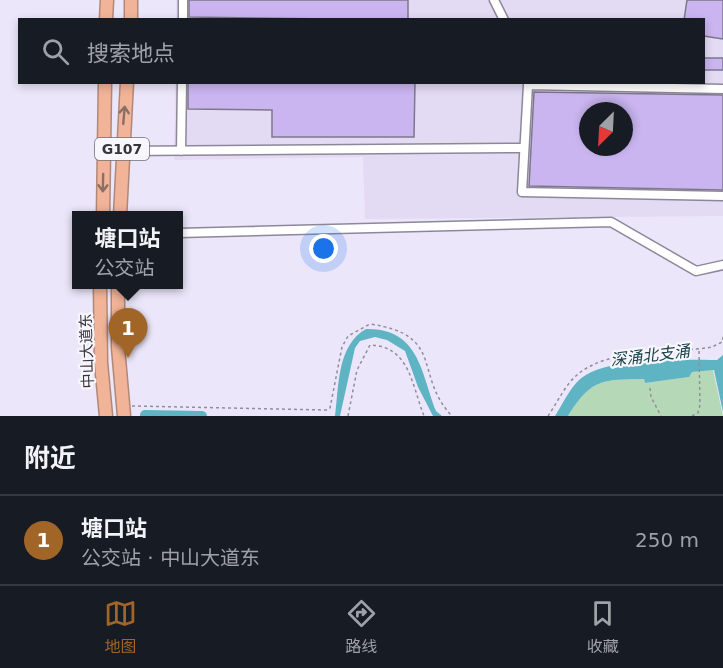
<!DOCTYPE html>
<html lang="zh">
<meta charset="utf-8">
<style>
:root{--surface:#171b24;--page:#20242c;--text:#f1f3f6;--muted:#9ea1a6;--line:#363941;--accent:#a16627}
body{margin:0;font-family:"DejaVu Sans","Noto Sans SC",sans-serif;background:var(--page);color:var(--text)}
.compass{position:absolute;left:579px;top:102px;width:54px;height:54px;border-radius:50%;background:var(--surface);box-shadow:0 3px 9px #0003;rotate:204deg}
.you{position:absolute;left:324px;top:249px;width:21px;height:21px;margin:-15px;border:4px solid #fff;border-radius:50%;background:#1a73e8;box-shadow:0 0 0 9px #1a73e833}
.badge{display:grid;place-items:center;width:39px;height:39px;border-radius:50%;background:var(--accent);color:#fff;font-size:20px;font-weight:700}
.pin{position:absolute;translate:-50% -50px;filter:drop-shadow(0 2px 3px #0008)}
.pin::after{content:'';position:absolute;top:32px;width:21px;height:18px;background:inherit;clip-path:polygon(0 0,100% 0,50% 100%)}
.popup{position:absolute;left:72px;top:211px;width:111px;height:78px;box-sizing:border-box;display:grid;place-content:center;border-radius:0px;background:var(--surface);filter:drop-shadow(0 2px 4px #0005);font-size:20px;white-space:nowrap;color:var(--muted)}
.popup b{font-size:22px;color:var(--text)}
.popup::after{content:'';position:absolute;left:50%;top:100%;margin-left:-12px;border:12px solid transparent;border-top-color:var(--surface)}
.list{margin:0;padding:0;list-style:none}
h2{display:flex;justify-content:space-between;align-items:center;height:78px;margin:0;padding:0 24px;font-size:26px}
h2 small{font-size:20px;font-weight:400;color:var(--muted)}
.list li{display:grid;grid-template-columns:39px 1fr auto;gap:18px;align-items:center;box-sizing:border-box;height:90px;padding:0 24px;border-top:2px solid var(--line)}
.list b{display:block;font-size:22px;white-space:nowrap}
.list p{margin:0;font-size:20px;white-space:nowrap;color:var(--muted)}
.list em{font-size:20px;font-style:normal;color:var(--muted)}
.icon{flex:none;width:33px;height:33px;fill:none;stroke:currentColor;stroke-width:2;stroke-linecap:round;stroke-linejoin:round}
.map{position:relative;flex:none;width:723px;height:416px;overflow:hidden}
.search{position:absolute;background:var(--surface);box-shadow:0 3px 9px #0003;left:18px;right:18px;top:18px;height:66px;display:flex;align-items:center;gap:15px;box-sizing:border-box;padding:0 21px;border-radius:0px;color:var(--muted);font-size:22px}
.sheet{height:168px;background:var(--surface)}
nav{display:flex;justify-content:space-around;align-items:center;box-sizing:border-box;height:84px;border-top:2px solid var(--line);background:var(--surface);font-size:16px;color:var(--muted)}
nav a{display:grid;justify-items:center;gap:3px}
nav .on{color:var(--accent)}
.map>svg:first-child{display:block}
.built{fill:#e3daf4;fill-rule:evenodd}
.green{fill:#b5d9b7}
.water{fill:#5fb4c3}
.lines{fill:none;stroke-linecap:round;stroke-linejoin:round}
.river{stroke:#5fb4c3;stroke-width:10}
.building{fill:#cab5f0;stroke:#7d7889;stroke-width:1.5;fill-rule:evenodd}
.minor-casing{stroke:#8d8799;stroke-width:11}
.highway-casing{stroke:#b18878;stroke-width:15}
.path{stroke:#918d9a;stroke-width:1.5;stroke-dasharray:3 3;stroke-linecap:butt}
.minor{stroke:#fff;stroke-width:8}
.highway{stroke:#f2b498;stroke-width:12}
.oneway{stroke:#8b6e65}
.labels{text-anchor:middle;stroke-width:4.5;stroke-linejoin:round;paint-order:stroke}
.shield{fill:#f8f6fd;stroke:#716f76;stroke-width:1.5}
.shield-label{font-size:14px;font-weight:bold;fill:#37353c}
.street-label{font-size:15px;fill:#37353c;stroke:#f8f6fd}
.water-label{font-size:16px;font-style:italic;fill:#1c444a;stroke:#f8f6fd}
</style>
<div class="map">
<svg width="723" height="416" viewBox="0 0 723 416">
<rect width="100%" height="100%" fill="#ece6fa"/>
<path class="built" d="M176,0H723V216L365,219L363,157L174,160L175,83L704,82V20H176ZM588,111H624V147H588Z"/>
<path class="green" d="M713,370L723,416H568C592,378 602,380 644,379L645,383L688,377L692,372Z"/>
<path class="water" d="M366,329C419,328 421,372 436,411L442,416H433L418,387L405,351L387,340L375,337L360,341L355,348L340,416H335C339,386 337,345 366,329Z
M723,355V412L714,370L692,372L689,377L645,383L644,379C602,380 592,378 568,416H555C562,405 569,390 578,381C602,356 683,360 717,360Z"/>
<g class="lines">
<path class="river" d="M145,415L202,416"/>
</g>
<path class="building" d="M189,0H408V20L189,17Z
M687,0H723V39L704,36V20H684Z
M704,58H723V70H704Z
M188,82H415L414,137H272V110L188,109Z
M534,92L723,95V190L529,186ZM588,111H624V147H588Z"/>
<g class="lines">
<g class="minor-casing">
<path id="minor" d="M494,0L504,20
M183,20V0
M723,89L528,85L522,192L723,196
M122,151L524,148
M181,151L182,82
M179,233L611,222L696,271L723,265"/>
</g>
<g class="highway-casing">
<path id="highway" d="M106,20L107,0
M131,20V0
M103,216L105,82
M120,216L127,82
M100,284L101,363L106,416
M118,284V347L124,416"/>
</g>
<path class="path" d="M650,388L651,397L661,416
M132,406L327,410L330,408L342,347L348,336L370,324C446,335 413,375 452,416
M348,416L357,370L370,345C410,346 412,386 424,416
M548,416C557,403 565,385 577,375C609,347 672,354 712,347L722,342L723,337
M692,416L698,413L700,405L699,349"/>
<use href="#minor" class="minor"/>
<use href="#highway" class="highway"/>
</g>
<defs><path id="oneway-shaft" d="M-6 0H5M1.5-3L5.5 0L1.5 3" fill="none" stroke-width="1.6" stroke-linecap="round" stroke-linejoin="round" transform="scale(1.5)"/></defs>
<g class="oneway">
<use href="#oneway-shaft" transform="translate(124 115) rotate(-85)"/>
<use href="#oneway-shaft" transform="translate(103 183) rotate(91)"/>
</g>
<g class="labels">
<rect class="shield" x="95" y="138" width="54" height="22" rx="4.5"/>
<g class="shield-label">
<text x="122" y="154">G107</text>
</g>
<g class="street-label">
<text transform="translate(87 351) rotate(-92)" y="5">中山大道东</text>
</g>
<g class="water-label">
<text transform="translate(650 355) rotate(-7)" y="6">深涌北支涌</text>
</g>
</g>
</svg>
<svg class="compass" viewBox="-18 -18 36 36"><path d="M0-13l5 13h-10z" fill="#e53935"/><path d="M0 13l5-13h-10z" fill="#9ea1a6"/></svg>
<div class="you"></div>
<div class="pin badge" style="left:128px;top:358px">1</div>
<div class="popup"><b>塘口站</b>公交站</div>
<div class="search"><svg class="icon" aria-label="search" viewBox="0 0 24 24"><circle cx="10" cy="10" r="6"/><path d="M15 15l6 6"/></svg>搜索地点</div>
</div>
<section class="sheet">
<h2>附近<small></small></h2>
<ul class="list">
<li><span class="badge">1</span><div><b>塘口站</b><p>公交站 · 中山大道东</p></div><em>250 m</em></li>
</ul>
</section>
<nav>
<a class="on"><svg class="icon" aria-label="map" viewBox="0 0 24 24"><path d="M3 6l6-2 6 2 6-2v14l-6 2-6-2-6 2zM9 4v14M15 6v14"/></svg>地图</a>
<a><svg class="icon" aria-label="directions" viewBox="0 0 24 24"><path d="M12 3l9 9-9 9-9-9zM9 14v-3h6M13 9l2 2-2 2"/></svg>路线</a>
<a><svg class="icon" aria-label="saved" viewBox="0 0 24 24"><path d="M7 4h10v16l-5-4-5 4z"/></svg>收藏</a>
</nav>
